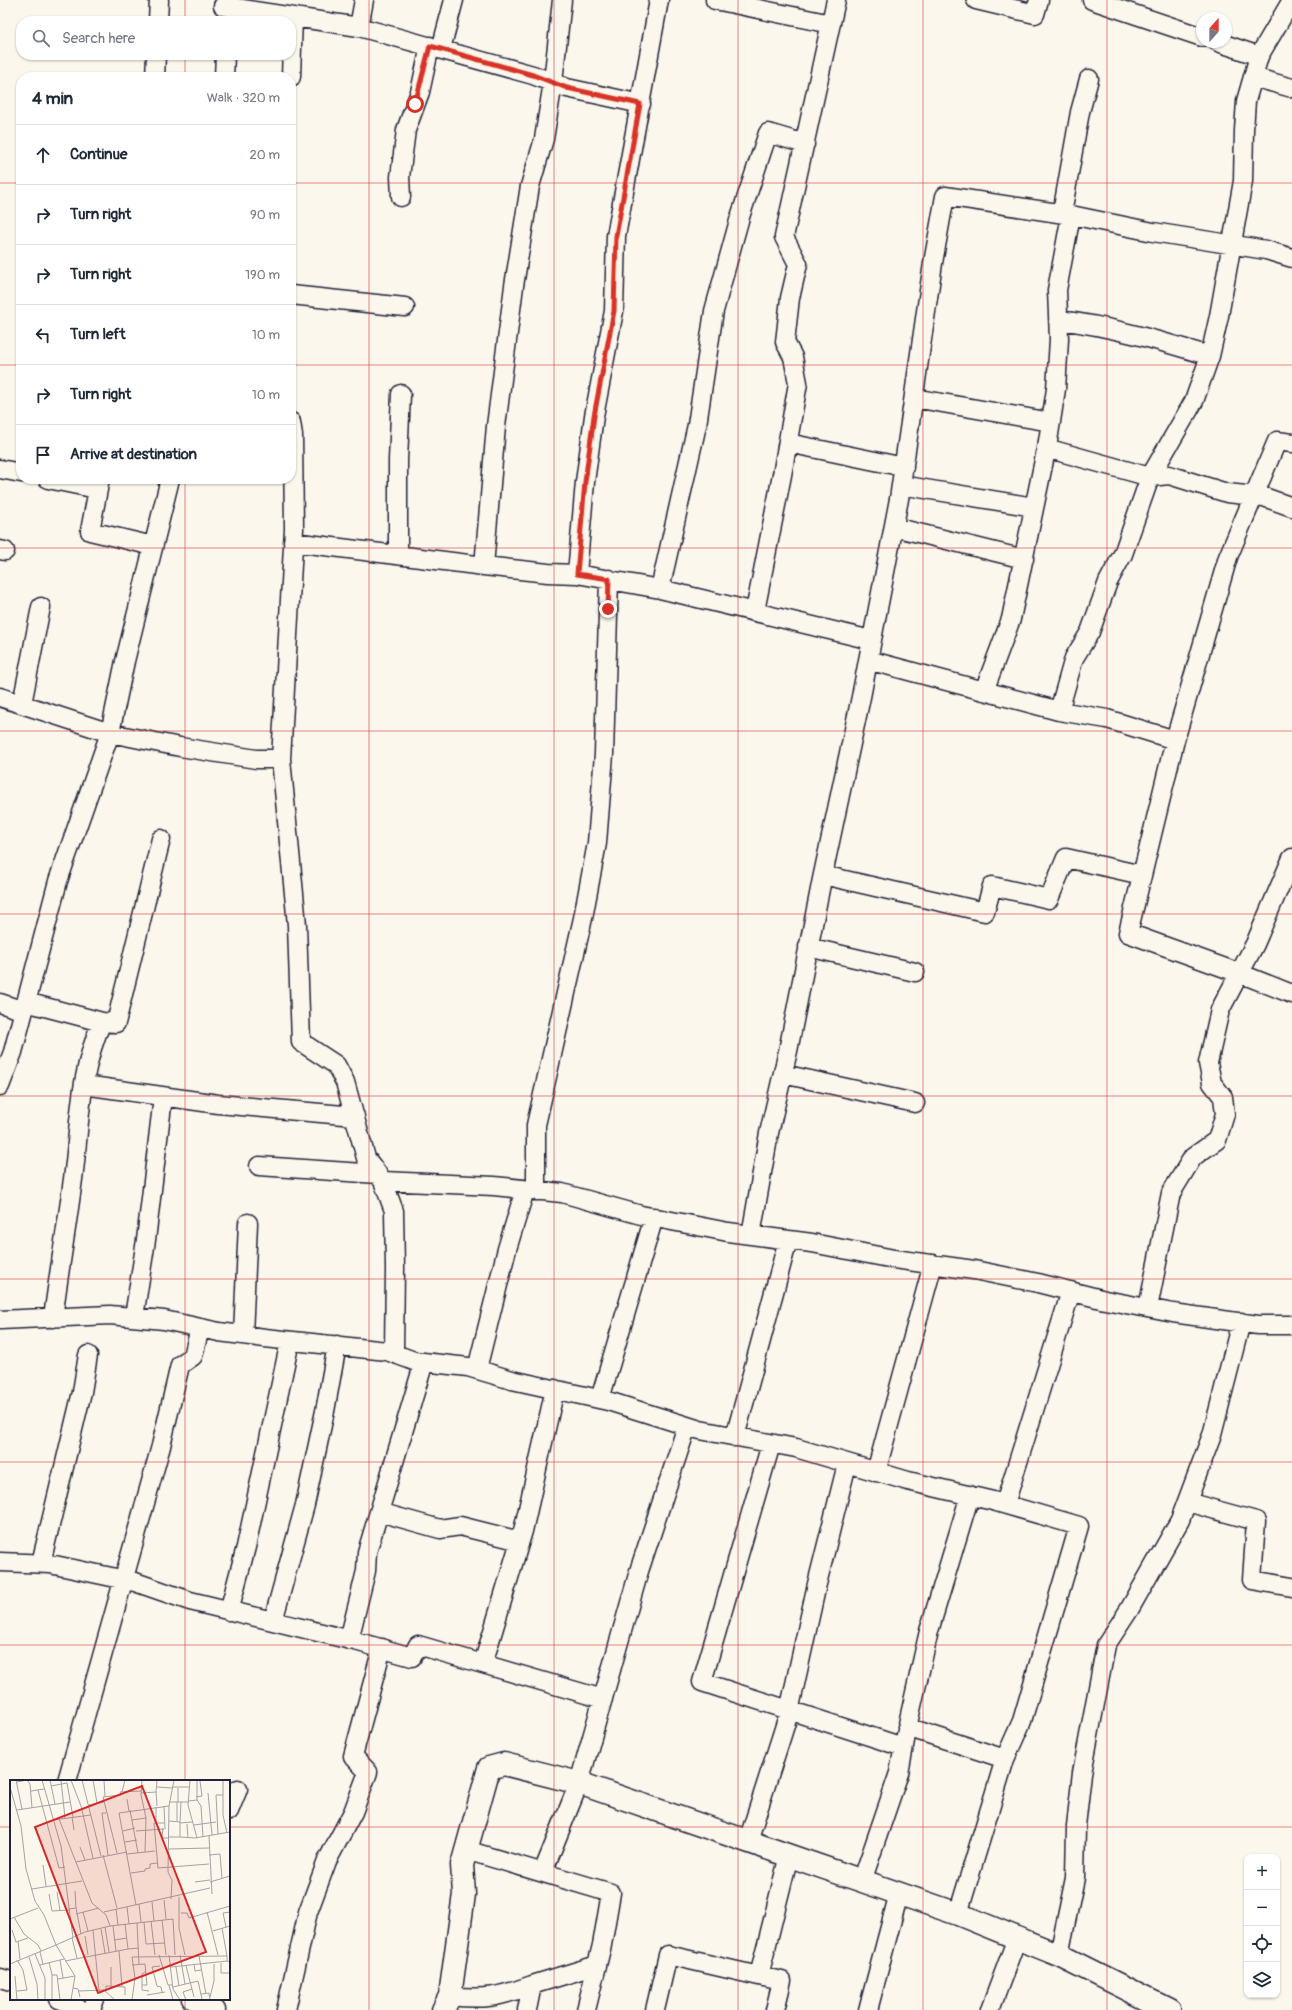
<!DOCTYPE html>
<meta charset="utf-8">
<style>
:root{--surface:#fff;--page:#f6f6f7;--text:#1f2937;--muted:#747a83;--line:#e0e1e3}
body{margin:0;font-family:Pangolin,sans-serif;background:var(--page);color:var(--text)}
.controls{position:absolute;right:12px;bottom:12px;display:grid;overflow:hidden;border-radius:8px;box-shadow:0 1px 3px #0004}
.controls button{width:36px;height:36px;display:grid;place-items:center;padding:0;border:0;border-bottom:1px solid var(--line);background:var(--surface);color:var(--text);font:20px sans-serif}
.compass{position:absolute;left:1196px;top:12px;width:36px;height:36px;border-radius:50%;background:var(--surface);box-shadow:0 1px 3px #0004;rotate:21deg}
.stop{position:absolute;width:12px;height:12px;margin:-9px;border:3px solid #d93025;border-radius:50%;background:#fff}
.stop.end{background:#d93025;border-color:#fff;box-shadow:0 1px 4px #0008}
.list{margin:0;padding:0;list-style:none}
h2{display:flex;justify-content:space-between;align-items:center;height:52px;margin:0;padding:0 16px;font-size:17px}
h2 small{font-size:13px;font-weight:400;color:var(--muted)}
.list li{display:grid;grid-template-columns:26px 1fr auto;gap:12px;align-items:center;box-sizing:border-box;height:60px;padding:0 16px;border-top:1px solid var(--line)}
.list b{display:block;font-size:15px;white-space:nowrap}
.list em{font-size:13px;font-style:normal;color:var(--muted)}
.icon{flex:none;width:22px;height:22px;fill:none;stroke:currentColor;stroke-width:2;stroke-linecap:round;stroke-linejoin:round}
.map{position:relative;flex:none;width:1292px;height:2010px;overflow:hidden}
.search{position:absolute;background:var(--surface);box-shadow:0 1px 3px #0004;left:16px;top:16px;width:280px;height:44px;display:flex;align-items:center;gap:10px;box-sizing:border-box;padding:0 14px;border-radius:16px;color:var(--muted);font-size:15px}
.panel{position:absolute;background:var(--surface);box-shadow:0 1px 3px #0004;left:16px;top:72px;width:280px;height:412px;border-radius:16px}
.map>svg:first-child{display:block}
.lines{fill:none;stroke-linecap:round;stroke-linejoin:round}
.minor-casing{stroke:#22223b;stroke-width:21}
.tertiary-casing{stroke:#22223b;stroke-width:25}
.minor{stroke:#fbf7ec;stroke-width:18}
.tertiary{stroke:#fbf7ec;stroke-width:22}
.route{stroke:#d93025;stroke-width:5}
.grid{fill:none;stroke:#d62828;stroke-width:1;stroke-opacity:0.55}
.inset-road{fill:none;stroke:#a4a2a5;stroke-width:1}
.view{fill:#d62828;fill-opacity:0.15;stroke:#d62828;stroke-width:2}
.inset-edge{fill:none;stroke:#22223b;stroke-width:2}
</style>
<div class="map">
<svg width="1292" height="2010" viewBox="0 0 1292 2010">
<rect width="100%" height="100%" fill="#fbf7ec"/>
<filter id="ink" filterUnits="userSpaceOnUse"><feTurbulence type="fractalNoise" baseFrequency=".025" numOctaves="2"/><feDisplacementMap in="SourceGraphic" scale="8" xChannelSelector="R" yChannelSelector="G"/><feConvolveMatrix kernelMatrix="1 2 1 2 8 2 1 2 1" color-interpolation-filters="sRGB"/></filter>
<g filter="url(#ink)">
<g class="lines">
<g class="minor-casing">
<path id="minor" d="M715,0L831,24
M976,0L1035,14L1039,0
M1092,0L1202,37
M223,6L359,27L533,75L567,88L641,104
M158,21L159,0
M359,27L364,0
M1218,42L1259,56
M441,49L454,0
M155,77L156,55
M224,77L225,55
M291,77L293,17
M1253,77L1292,88
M401,197L400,177L406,130L420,92L430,46
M1062,213L1080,112L1089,79
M291,295L405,307
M1059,320C1110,326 1160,341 1210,356
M914,398L1051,422
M291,422L293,435L294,529L281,759L297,925L301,1042L336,1065L345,1082L366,1158L383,1181L394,1211L395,1268L394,1353
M788,443L904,467
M1292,443L1277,441L1228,557L1175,740L1128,933L1239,973L1292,994
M1046,448L1150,477L1169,475L1227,493L1264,497L1292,507
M0,469L21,473
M48,479L97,489
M100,479L90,531L153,546
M901,485L1034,507
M894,527L1024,559
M293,542L484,566L548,573L577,574L660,589L871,640
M0,550L5,551
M398,555V460L401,394
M484,566L496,426L514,286L530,186L544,139L553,82L562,0
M577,574L585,482L594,416L614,311L616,236L659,0
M660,589L697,425L714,311L740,217L768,133L805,144
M755,611L782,475L798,383L793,357L785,342L790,298L798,264L784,237L836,0
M868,660L1059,711L1107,719L1175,740
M984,691L1011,619L1048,441L1056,389L1059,339L1057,290L1071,215
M0,697L110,733L180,747L256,759H281
M22,704L41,607
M1059,711L1074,658L1090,632L1108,582L1123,554L1150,477L1194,401L1210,356L1219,316L1243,181L1244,130L1246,101L1259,56L1292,0
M823,875L985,912L992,886L1049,899L1066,858L1142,875
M808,947L915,972
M26,1002L102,1022C79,1071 80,1127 73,1179C67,1225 59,1271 53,1318
M0,1003L24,1011
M102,1022L116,1023L161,839
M783,1074L915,1103
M84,1085L218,1104L355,1116
M0,1086L13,1052L58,881L110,733L125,661L170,479
M259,1166L378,1174
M383,1181L494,1186L562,1193L641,1215L728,1232L812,1243L894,1259L974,1270L1038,1283L1105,1300L1173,1313L1258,1325H1292
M536,1191V1125L583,918L597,843L604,754L609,579
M751,1235L769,1133L788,1051L822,879L861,697L899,499L933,263L945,196L1071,215L1153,232L1266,250L1292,258
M1148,1308L1171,1193L1193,1157L1217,1140L1225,1114L1223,1097L1212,1083L1208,1063L1220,1010L1255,944L1292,858
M134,1317L146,1240L163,1097
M0,1320L110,1315L164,1320L219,1332L265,1338L387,1351L414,1361L468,1367L512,1380L608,1401L700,1430L796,1448L908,1481L993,1501L1079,1526L1022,1721L1005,1759L958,1914
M243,1335L248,1223
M477,1369L507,1249L525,1190
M555,1389L523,1531L483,1664L603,1699
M600,1399L654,1217
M735,1437L788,1240
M771,1444L702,1682L903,1747
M876,1472L933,1264
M1187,1502L1256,1521L1252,1580L1292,1587
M1005,1504L1071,1291
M379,1512L440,1529L460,1526L520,1541
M0,1562L50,1564L135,1582L190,1601L355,1641L412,1657L418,1645L483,1664
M41,1563L82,1392L88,1355
M229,1611L246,1547L290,1341
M273,1621L305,1505L325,1411L337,1345
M349,1640L366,1571L367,1552L424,1362
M907,1727L1005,1759
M67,1781L161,1446L180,1365L193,1356L200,1328
M229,1811L238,1789
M748,1841L788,1716L817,1584L847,1464
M466,1850L611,1893L602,1945L586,2010
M543,1872L579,1783L639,1571L687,1426
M862,1881L899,1773L909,1719L929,1631L970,1495
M1059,1955L1075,1878L1076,1826L1082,1773L1106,1645L1129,1610L1180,1520L1212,1435L1241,1322
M0,1978L11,1981
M450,1996C485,2000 499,1997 532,1985
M59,1999L73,2004L80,2010
M191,1999L216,2010
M91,2010L95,1999
M286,2010L308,1912L327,1861L353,1812L368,1772L353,1756L382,1648
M527,2010L532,1985L597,1965
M655,2010L668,1955L759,1976
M775,2010L782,1981L759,1976L789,1855
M868,2010L899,1893
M990,2010L1017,1938"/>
</g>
<g class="tertiary-casing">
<path id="tertiary" d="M443,2010L450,1996L464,1894L462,1865L489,1768L504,1764L579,1783L958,1914L1059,1955L1169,2010"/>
</g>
<use href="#minor" class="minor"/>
<use href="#tertiary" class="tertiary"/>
</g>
</g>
<g class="lines" filter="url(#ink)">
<path class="route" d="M415,104L430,46L533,75L567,88L640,104L616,236L614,311L594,416L585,482L577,574L609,579L608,609"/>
</g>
<path class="grid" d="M185,0V21M369,0V2010M554,0V2010M738,0V2010M923,0V2010M1107,0V2010M185,55V77M0,183H21M291,183H1292M0,365H21M291,365H1292M185,479V1781M0,548H1292M0,731H1292M0,914H1292M0,1096H1292M0,1279H1292M0,1462H1292M0,1645H1292M0,1827H11M229,1827H1292M185,1999V2010"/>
<g transform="translate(10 1780)">
<rect width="220" height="220" fill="#fbf7ec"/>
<path class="inset-road" d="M6,0L12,29M32,0L51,66L63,158M40,0L45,24M51,0L55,38M61,0L71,26L83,78M72,0L91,76M83,0L87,23M94,0L95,17M132,0L131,15L136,38L135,72M180,0L178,25L187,58M7,2L17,0L20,4L22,28M41,6L57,3L63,37M0,7L11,46L16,89L25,121L34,135L46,165L0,184M147,7L162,8M162,7H179M28,10L49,88L55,87M21,11L34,9M112,12L115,0M146,12L147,0M131,13L146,12L147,26M198,13L202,55M213,15V35L217,53M186,17L192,16L190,1M117,19L119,31M187,20L191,26L193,57M178,21L187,20V1M159,22H178M168,22V8M79,25L94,22M154,26L155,49M146,27V42M7,30L60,22M120,30L128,73M96,33H92L93,41L98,75M62,37L64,50M49,39L82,123L96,135L100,146M43,40L81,35M122,40L136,38M167,41V22M170,42L171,22M154,43H144L148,88L199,84M170,43L182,42M177,44L178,58M184,45L206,42M153,48L152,58H159M113,51L125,48M126,51L154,49M208,54L206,15H213V0M199,56L202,114M159,57H170V42L159,41M170,57L185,58L220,52M115,62L127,60M70,67L75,80M159,69L199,68M107,73L93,17L111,15L110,12L131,11M117,74L145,71M93,75L107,128M199,75L210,74L212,98M66,82L117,72M33,85L36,106M121,93L135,91V89L140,88V84L147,83M185,102L200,100M200,102L220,96M22,109L72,101M65,111L66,128M47,112L50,130M39,114L42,131L59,130M169,117V148L175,175M161,119L162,100L158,92L159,26L164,0M154,120L156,139M142,122L144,141M129,124L131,142M126,125L109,33L159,26M117,127L119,144M59,129L66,128L71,154M106,129L108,145M73,132L78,151M94,132L200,108M197,132L208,175M171,133H177L179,138L220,126M66,134L89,128M4,137L14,154L28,165L31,171M0,139L28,128M152,140L156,175M141,141L145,175M134,142L136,164L155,163M127,143L129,185M115,144L118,169L129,168M103,146L106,171M95,147L99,172M216,147L213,133L220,132M212,148L217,176M91,149L95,173M2,150L6,162L18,158M83,150L89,211M203,151L220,146M75,156L78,175M62,158L67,178M104,160L117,158M8,161L10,179M109,171L112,207M30,172L33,184M25,174L35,198V220M149,175L158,205H162M159,175L163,209L170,220M170,175L175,204M189,176L196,214M19,177L27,204L28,220M50,180L53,198M55,181L118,169M39,182L42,195H47L50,220M211,183V193H220M184,184L185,191L191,190M30,185L54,179M122,185L135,184L137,205H132M150,186L142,187L147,206L151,207L152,212M176,186L184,217M101,187V206M161,187L217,181M166,187L169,206M136,191L132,194V210L139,211M42,195V220M5,196L7,220M48,199L65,196M159,205L163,220M163,207L188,201L192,219M63,208L68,209L70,217M7,211L17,210L13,190L7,180M69,211L94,210L105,220M96,211V206L115,207V215M191,214L199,213L200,220M137,215L155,212M200,217L204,201V184M61,220L65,196L46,165L75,152L100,146L163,139L165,175M122,220L125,198L122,177L217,176V181L220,182M176,220L173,212L182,209"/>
<path class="view" d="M132,6L196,172L88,213L25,47Z"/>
<rect width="220" height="220" class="inset-edge"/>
</g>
</svg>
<div class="controls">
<button>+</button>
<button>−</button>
<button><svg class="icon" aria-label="locate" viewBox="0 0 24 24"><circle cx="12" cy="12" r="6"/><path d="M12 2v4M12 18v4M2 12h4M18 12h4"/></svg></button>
<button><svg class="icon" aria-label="layers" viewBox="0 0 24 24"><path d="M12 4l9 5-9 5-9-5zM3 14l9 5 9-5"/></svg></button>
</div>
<svg class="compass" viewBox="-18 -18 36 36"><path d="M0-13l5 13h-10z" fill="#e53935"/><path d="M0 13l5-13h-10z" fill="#747a83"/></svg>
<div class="stop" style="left:415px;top:104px"></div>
<div class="stop end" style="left:608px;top:609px"></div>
<div class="search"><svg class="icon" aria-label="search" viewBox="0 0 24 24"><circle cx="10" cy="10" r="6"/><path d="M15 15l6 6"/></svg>Search here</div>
<section class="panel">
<h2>4 min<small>Walk · 320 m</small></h2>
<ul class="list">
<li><svg class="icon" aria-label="ahead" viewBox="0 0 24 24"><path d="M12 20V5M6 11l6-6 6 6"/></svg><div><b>Continue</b></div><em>20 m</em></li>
<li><svg class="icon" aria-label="right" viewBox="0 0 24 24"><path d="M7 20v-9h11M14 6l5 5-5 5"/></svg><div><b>Turn right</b></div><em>90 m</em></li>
<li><svg class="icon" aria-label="right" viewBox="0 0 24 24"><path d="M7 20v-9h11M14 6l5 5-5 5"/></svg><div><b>Turn right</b></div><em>190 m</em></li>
<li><svg class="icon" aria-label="left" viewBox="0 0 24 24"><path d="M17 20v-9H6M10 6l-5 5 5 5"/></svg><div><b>Turn left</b></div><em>10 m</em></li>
<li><svg class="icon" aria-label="right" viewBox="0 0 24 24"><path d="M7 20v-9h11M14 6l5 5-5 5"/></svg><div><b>Turn right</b></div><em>10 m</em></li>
<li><svg class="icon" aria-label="arrive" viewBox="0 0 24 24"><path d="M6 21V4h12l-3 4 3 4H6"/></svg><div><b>Arrive at destination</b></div></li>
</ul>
</section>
</div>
